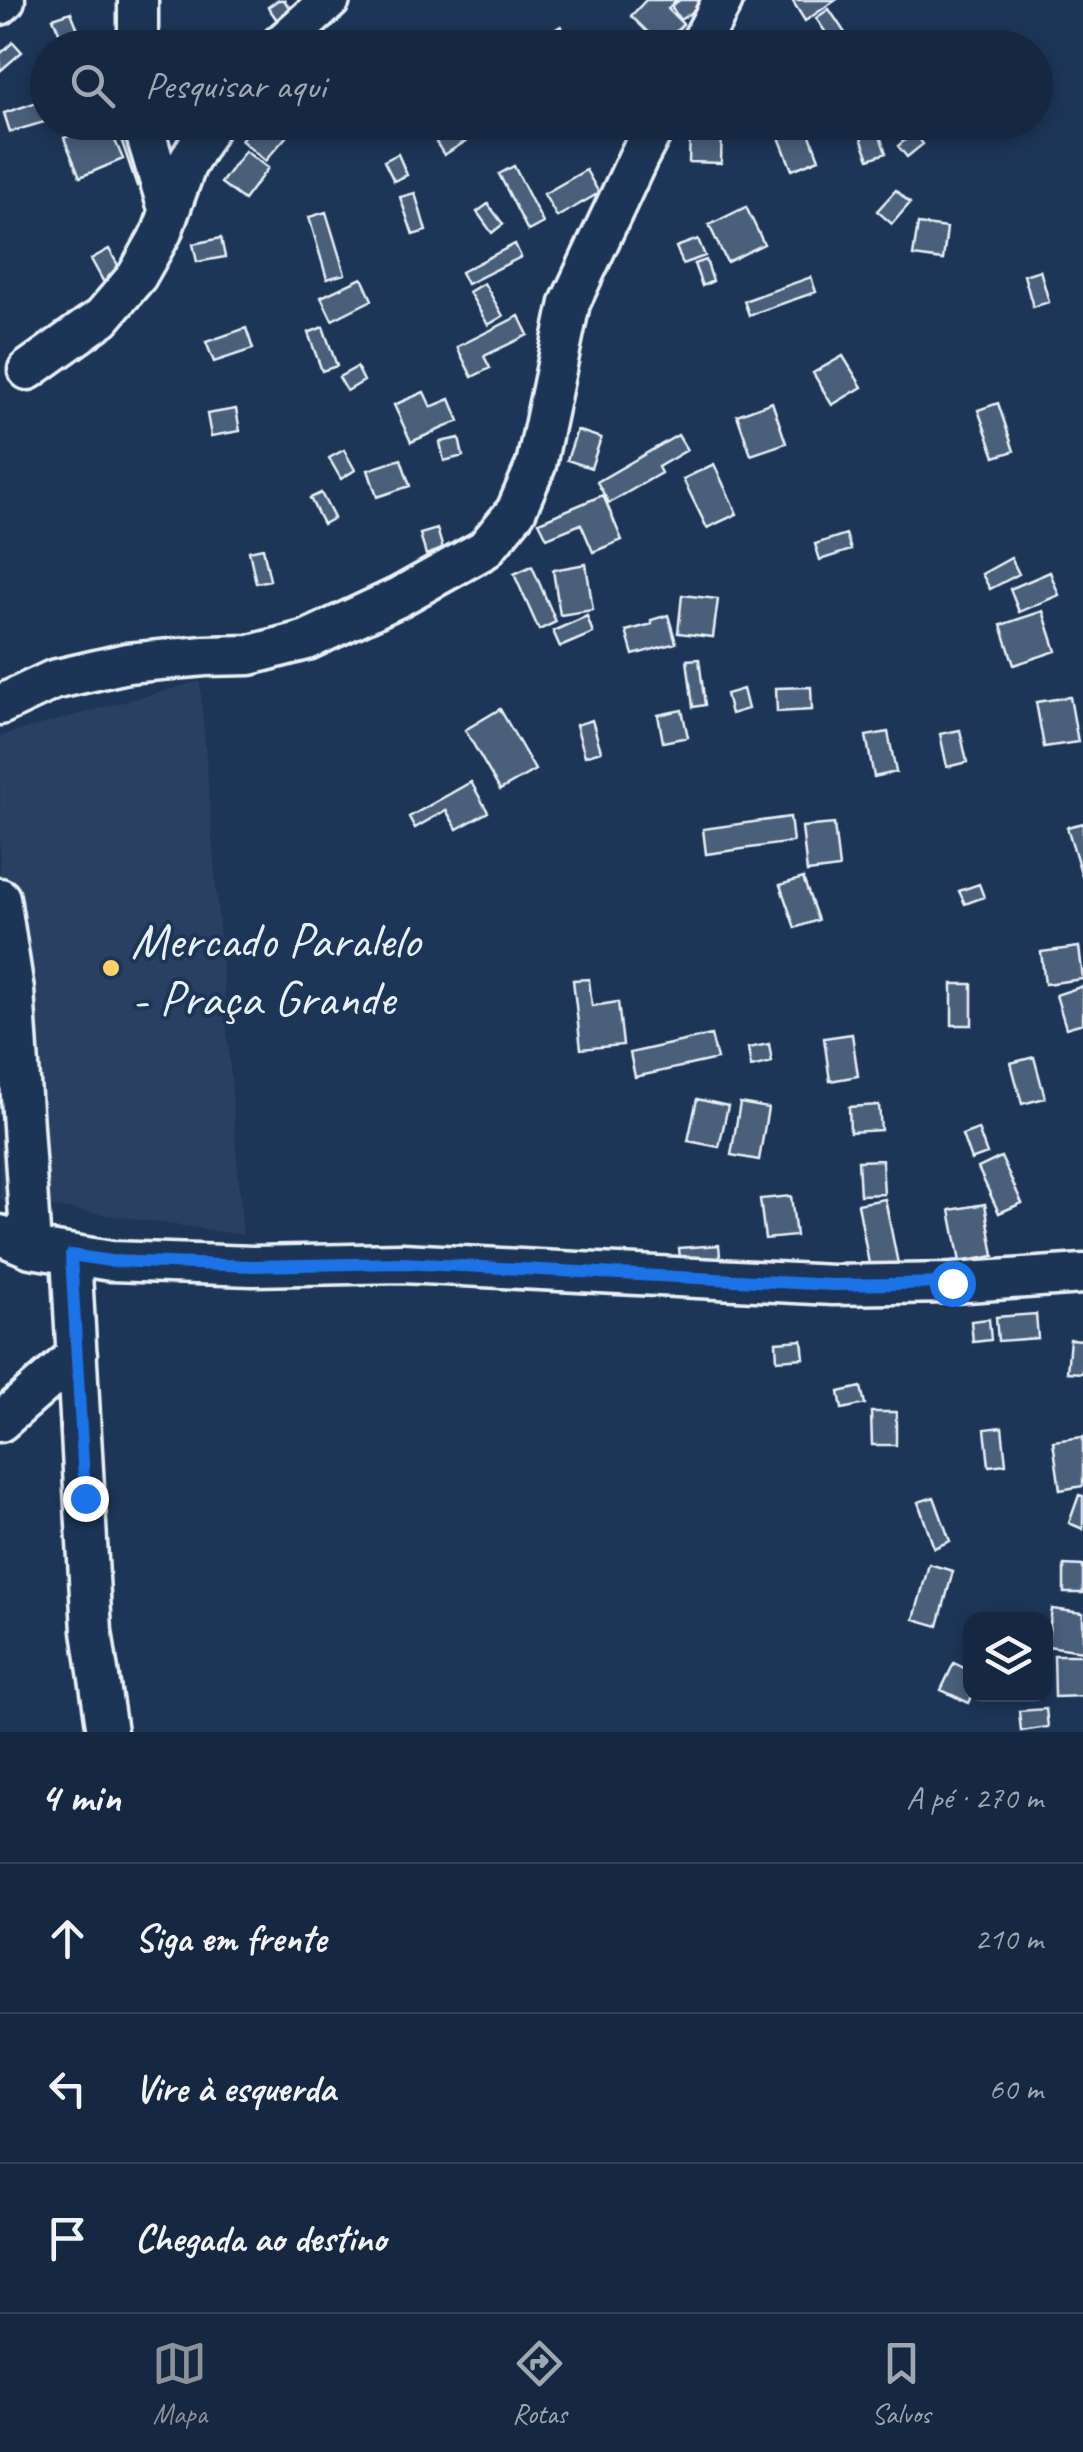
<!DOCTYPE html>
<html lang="pt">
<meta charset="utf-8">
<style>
:root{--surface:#162841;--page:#23344c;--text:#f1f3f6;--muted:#9ea6b1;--line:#35445a;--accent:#8c9099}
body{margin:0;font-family:Caveat,sans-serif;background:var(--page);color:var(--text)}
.controls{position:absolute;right:30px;bottom:30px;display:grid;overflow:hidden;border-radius:20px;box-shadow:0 5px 15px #0003}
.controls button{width:90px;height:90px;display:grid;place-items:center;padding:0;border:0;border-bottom:2px solid var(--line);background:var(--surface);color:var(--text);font:50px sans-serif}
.stop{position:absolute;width:30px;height:30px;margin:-22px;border:8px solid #1a73e8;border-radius:50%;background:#fff}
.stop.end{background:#1a73e8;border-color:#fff;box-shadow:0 2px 10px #0008}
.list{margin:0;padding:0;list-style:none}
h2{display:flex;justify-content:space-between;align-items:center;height:130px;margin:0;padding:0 40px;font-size:42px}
h2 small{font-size:32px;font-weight:400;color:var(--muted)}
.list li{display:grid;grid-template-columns:65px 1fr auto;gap:30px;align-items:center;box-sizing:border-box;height:150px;padding:0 40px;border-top:2px solid var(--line)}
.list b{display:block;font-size:38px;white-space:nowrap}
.list em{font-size:32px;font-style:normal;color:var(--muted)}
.icon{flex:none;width:55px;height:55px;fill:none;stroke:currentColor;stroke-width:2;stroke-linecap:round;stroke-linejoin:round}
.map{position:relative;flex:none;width:1083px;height:1732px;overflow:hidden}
.search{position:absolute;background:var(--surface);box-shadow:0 5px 15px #0003;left:30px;right:30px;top:30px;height:110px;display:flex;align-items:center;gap:25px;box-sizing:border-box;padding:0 35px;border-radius:55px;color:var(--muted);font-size:38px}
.sheet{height:580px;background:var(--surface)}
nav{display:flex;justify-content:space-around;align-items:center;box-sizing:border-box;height:140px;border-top:2px solid var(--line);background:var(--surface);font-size:28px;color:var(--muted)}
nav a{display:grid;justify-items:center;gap:5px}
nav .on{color:var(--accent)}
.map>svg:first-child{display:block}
.built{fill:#2a4162}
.building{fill:#495e7a;stroke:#e8f1f8;stroke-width:2.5}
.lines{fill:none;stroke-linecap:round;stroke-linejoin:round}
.minor-casing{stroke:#e8f1f8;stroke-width:45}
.minor{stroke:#1d3557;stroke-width:38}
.route{stroke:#1a73e8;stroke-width:12}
.poi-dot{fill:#ffd166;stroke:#1d3557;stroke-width:4}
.labels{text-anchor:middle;stroke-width:8;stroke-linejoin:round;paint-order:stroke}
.poi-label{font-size:50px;fill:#e8f1f8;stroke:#1d3557;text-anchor:start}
</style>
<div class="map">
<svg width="1083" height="1732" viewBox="0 0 1083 1732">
<rect width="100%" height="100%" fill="#1d3557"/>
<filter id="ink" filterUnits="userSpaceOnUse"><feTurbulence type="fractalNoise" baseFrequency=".01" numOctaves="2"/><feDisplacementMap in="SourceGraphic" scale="20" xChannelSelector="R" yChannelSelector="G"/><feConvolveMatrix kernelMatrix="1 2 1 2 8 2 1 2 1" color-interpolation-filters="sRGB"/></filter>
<g filter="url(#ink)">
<path class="built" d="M200,681L243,1235L0,1199V736Z"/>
<path class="building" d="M278,0H284L298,20L284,30L268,7Z
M646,0H676L668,9L683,24L662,46L631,16Z
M680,0H710L680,20L671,6Z
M792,0H836L805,21Z
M829,9L847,36L834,45L816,18Z
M71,12L79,32L62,39L53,18Z
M561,26L574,48H524Z
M13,42L22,52L0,71V54Z
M43,100L48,121L10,132L4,113Z
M102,122H107L123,159L80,177L64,138Z
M255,122H283L292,130L265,161L241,140Z
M460,122H465L474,136L444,155L434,139Z
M705,122H722L721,163L689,162L690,131H705Z
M773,122H805L819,159L792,170Z
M855,122H875L886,153L869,159Z
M142,132L158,178L137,186L121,139Z
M914,132L923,144L907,157L898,146Z
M245,151L268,168L244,200L221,183Z
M398,154L407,175L394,181L384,161Z
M514,166L543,223L528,231L499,174Z
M586,170L599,193L557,217L544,194Z
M896,190L910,203L892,224L877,211Z
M415,193L426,231L413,235L400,197Z
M488,204L503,224L492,233L477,212Z
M746,207L764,244L727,262L709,225Z
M326,212L345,274L327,279L309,217Z
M918,224L947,228L943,260L913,256Z
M221,238L225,257L197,262L193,244Z
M698,239L705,256L683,264L676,247Z
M515,244L521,257L467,284L461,272Z
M109,249L126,280L108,290L91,259Z
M706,260L713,281L702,286L694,264Z
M1040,270L1049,302L1033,307L1024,275Z
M811,277L816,292L749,315L744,301Z
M362,278L372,300L332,320L321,297Z
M484,283L503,316L488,325L469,292Z
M519,316L528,335L484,356L490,368L472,377L457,347Z
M323,327L337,366L322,371L308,333Z
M246,328L253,349L214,362L206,342Z
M843,356L862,387L832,405L813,373Z
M357,367L364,381L347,391L339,377Z
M424,392L431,407L450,399L459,421L411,442L394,405Z
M772,402L786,443L751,455L737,415Z
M998,403L1014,451L995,457L978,410Z
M236,409L240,431L211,436L207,414Z
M577,430L601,438L591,468L567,460Z
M678,435L687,450L658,467L661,473L609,503L597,482Z
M459,438L463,456L444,461L440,442Z
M344,450L355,470L341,479L329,458Z
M401,459L410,486L377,497L368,470Z
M714,464L737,514L707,528L683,479Z
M321,493L334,518L323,524L310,498Z
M603,495L622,540L593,552L581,524L547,538L539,522Z
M437,529L443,549L426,555L420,534Z
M846,534L851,550L820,560L815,544Z
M263,548L270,580L256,583L249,551Z
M1011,558L1019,574L990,589L982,574Z
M586,564L593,610L560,615L553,570Z
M532,566L556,622L539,630L514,574Z
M1050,572L1059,595L1019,612L1010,589Z
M682,595L718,599L713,637L678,633Z
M1043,611L1056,651L1014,665L1001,625Z
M668,615L676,643L633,655L626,631L652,624L651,620Z
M587,616L593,633L560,647L553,631Z
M699,659L705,705L693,707L687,660Z
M811,687L812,710L777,712L776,688Z
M743,689L748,709L731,714L726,694Z
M1070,697L1078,742L1044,747L1036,702Z
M500,709L535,770L500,790L465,730Z
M682,710L688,737L663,742L658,715Z
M592,720L601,751L585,756L576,725Z
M960,730L967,762L947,767L940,734Z
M888,732L896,772L874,777L866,736Z
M471,782L488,812L457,829L446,810L415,828L409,817Z
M790,817L793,842L706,854L703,829Z
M1083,823V876H1082L1067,827Z
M834,824L839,868L807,872L802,827Z
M803,878L818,920L795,928L780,885Z
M979,884L984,897L965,904L959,891Z
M1079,947L1083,979L1045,984L1041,952Z
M589,979L592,1006L618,1002L623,1045L581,1049L573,980Z
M952,984H972V1025H952Z
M1083,986V1023L1066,1028L1056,995Z
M852,1034L858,1076L830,1081L824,1038Z
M711,1035L717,1059L635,1077L630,1053Z
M769,1044L772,1062L751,1067L748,1048Z
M1034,1057L1045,1098L1022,1104L1011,1063Z
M697,1099L728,1106L719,1147L688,1141Z
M740,1103L768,1108L759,1160L731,1155Z
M879,1105L881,1130L850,1132L849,1107Z
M978,1129L987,1154L971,1160L962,1135Z
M1001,1157L1022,1203L999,1213L978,1168Z
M882,1160L884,1194L860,1195L858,1161Z
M791,1196L796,1236L765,1239L760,1199Z
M885,1199L899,1269L871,1275L858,1204Z
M985,1204L994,1256L960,1262L950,1210Z
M719,1245L721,1266L681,1268L679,1248Z
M1036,1314L1038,1338L998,1341L996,1317Z
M989,1319L991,1340L973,1342L971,1321Z
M1070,1339L1083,1340V1373L1067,1372Z
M802,1340L804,1358L777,1360L776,1342Z
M861,1387L865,1404L842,1409L839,1392Z
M871,1412H896V1445H872Z
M1002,1427L1006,1464L989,1466L985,1429Z
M1083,1437V1486L1060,1490L1053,1441Z
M1079,1495L1083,1496V1529L1069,1523Z
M934,1497L950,1541L934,1548L918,1502Z
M929,1564L953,1571L938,1626L914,1619Z
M1064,1565L1083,1566V1593H1064Z
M1052,1609L1083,1613V1651L1047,1646Z
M1054,1655H1083V1696L1055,1697Z
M954,1663L970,1671V1694H973L969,1703L941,1690Z
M1046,1709L1048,1727L1021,1731L1019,1711Z"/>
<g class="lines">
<g class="minor-casing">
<path id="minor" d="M0,5L5,0
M138,48V0
M277,48L330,0
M698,48L723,0
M142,122L169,212
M28,370L102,317L137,276L162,232L186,166L212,122
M0,705L53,680L127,663L205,656L250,655L307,640L399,597L485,549L516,511L536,465L570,303L638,158L657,122
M0,898L14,990L31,1248
M0,1235L31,1248L111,1261L253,1266L402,1263L833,1285L952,1283L1083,1274
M71,1255L92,1631L107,1732
M0,1422L77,1355"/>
</g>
<use href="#minor" class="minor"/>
</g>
</g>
<g class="lines" filter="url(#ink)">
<path class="route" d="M85,1498L71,1255L110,1261L253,1266L402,1263L834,1285L952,1283"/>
</g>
<circle class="poi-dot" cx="111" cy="968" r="10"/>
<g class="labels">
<g class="poi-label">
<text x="131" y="957">Mercado Paralelo<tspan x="131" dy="58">- Praça Grande</tspan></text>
</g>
</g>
</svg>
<div class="controls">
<button><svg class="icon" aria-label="layers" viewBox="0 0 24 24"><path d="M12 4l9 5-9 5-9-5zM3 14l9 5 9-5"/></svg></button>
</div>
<div class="stop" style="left:952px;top:1283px"></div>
<div class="stop end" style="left:85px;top:1498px"></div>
<div class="search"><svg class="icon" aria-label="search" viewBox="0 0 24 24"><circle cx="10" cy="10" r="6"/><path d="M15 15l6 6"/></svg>Pesquisar aqui</div>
</div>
<section class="sheet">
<h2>4 min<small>A pé · 270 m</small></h2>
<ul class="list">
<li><svg class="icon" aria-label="ahead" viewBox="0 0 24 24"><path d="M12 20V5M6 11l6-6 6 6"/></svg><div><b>Siga em frente</b></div><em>210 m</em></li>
<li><svg class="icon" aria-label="left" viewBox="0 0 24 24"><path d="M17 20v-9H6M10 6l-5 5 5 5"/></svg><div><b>Vire à esquerda</b></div><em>60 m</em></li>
<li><svg class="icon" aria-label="arrive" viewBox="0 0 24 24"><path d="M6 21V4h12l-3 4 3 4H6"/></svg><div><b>Chegada ao destino</b></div></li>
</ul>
</section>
<nav>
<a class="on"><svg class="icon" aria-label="map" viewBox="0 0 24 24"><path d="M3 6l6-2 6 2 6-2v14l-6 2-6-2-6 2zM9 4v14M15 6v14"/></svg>Mapa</a>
<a><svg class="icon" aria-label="directions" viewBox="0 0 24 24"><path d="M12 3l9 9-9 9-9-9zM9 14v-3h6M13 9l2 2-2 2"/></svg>Rotas</a>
<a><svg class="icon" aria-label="saved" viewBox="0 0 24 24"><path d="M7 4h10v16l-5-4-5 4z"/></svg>Salvos</a>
</nav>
